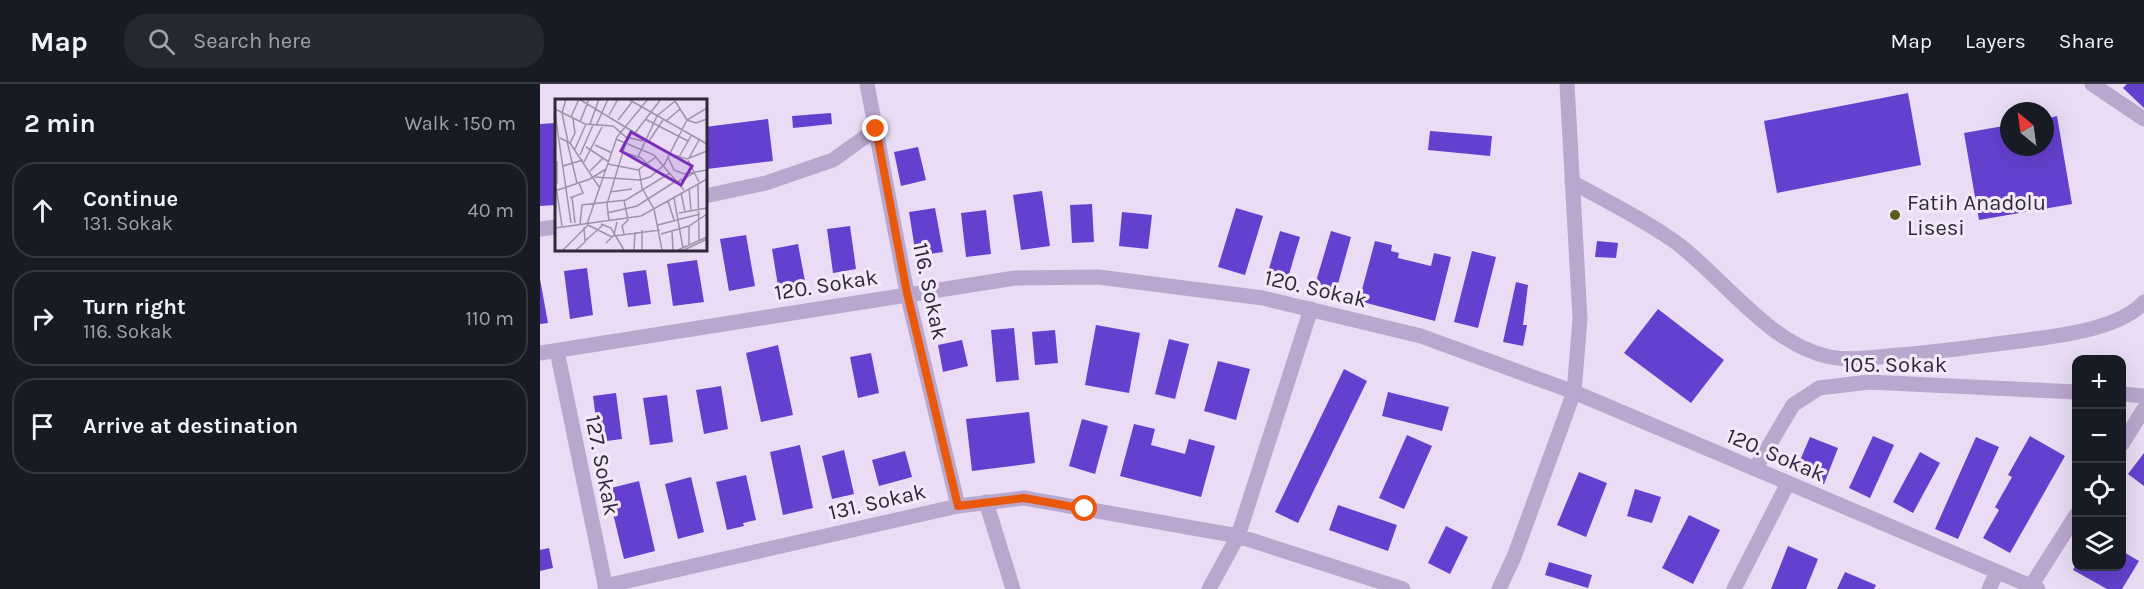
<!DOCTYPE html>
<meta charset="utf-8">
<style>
:root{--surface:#171b24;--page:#242831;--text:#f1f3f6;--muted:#9ea1a6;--line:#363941}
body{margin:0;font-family:Karla,sans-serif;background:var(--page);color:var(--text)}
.controls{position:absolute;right:18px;bottom:18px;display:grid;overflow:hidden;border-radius:12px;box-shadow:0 6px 24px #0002}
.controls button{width:54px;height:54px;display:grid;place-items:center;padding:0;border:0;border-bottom:2px solid var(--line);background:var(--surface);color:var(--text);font:30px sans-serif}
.compass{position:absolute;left:1460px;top:18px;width:54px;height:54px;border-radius:50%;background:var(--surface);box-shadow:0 6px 24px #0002;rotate:331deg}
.stop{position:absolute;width:18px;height:18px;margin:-14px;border:4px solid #ea580c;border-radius:50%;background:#fff}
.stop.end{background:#ea580c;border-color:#fff;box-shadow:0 2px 6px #0008}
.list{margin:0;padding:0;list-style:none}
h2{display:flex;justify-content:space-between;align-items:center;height:78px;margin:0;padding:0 24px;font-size:26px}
h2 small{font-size:20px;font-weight:400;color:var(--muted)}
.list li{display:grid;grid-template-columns:39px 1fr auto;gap:18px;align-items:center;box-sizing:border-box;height:96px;margin:0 12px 12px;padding:0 12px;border:2px solid var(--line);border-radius:24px}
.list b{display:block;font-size:22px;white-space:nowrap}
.list p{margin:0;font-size:20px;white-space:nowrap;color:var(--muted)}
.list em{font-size:20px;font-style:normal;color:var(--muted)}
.icon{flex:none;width:33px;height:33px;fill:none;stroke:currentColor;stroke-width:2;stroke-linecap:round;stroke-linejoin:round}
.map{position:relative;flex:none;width:1604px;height:505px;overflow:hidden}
header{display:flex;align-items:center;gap:36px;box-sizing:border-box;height:84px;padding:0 30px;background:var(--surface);border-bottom:2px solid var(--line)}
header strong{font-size:28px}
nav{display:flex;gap:33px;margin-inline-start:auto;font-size:21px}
.search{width:420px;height:54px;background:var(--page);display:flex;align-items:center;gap:15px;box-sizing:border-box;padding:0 21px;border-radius:24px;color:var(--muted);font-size:22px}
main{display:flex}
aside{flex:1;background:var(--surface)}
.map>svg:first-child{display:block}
.building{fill:#6540ce}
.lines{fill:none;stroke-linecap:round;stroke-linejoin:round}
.minor{stroke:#b9a7cd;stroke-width:15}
.tertiary{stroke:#b9a7cd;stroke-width:15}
.route{stroke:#ea580c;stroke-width:8}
.poi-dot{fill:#585e1a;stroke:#f3e9fb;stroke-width:2}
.labels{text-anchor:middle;stroke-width:6;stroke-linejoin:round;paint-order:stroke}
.poi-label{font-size:22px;fill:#2e2839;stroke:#f3e9fb;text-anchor:start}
.street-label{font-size:22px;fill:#2e2839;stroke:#f3e9fb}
.inset-road{fill:none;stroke:#9e94a9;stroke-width:1.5}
.view{fill:#7b2cbf;fill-opacity:0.15;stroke:#7b2cbf;stroke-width:3}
.inset-edge{fill:none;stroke:#2e2839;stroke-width:3}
</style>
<header>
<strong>Map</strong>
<div class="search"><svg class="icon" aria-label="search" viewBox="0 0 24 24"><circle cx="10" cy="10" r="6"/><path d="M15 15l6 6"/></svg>Search here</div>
<nav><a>Map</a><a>Layers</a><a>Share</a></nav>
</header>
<main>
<aside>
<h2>2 min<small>Walk · 150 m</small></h2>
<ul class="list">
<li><svg class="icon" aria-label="ahead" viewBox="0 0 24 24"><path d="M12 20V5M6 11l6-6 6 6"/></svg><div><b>Continue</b><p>131. Sokak</p></div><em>40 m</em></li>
<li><svg class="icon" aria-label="right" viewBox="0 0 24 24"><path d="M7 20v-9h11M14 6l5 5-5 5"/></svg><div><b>Turn right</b><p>116. Sokak</p></div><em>110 m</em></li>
<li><svg class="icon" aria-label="arrive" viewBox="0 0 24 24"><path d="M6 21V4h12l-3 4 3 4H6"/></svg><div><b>Arrive at destination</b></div></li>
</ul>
</aside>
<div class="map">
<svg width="1604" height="505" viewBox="0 0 1604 505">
<rect width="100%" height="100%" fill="#e9dcf4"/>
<path class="building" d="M1587,0H1604V24L1583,4Z
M1368,9L1381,81L1237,109L1224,37Z
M291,29L292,40L253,44L252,32Z
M1517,32L1532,120L1439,136L1424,49L1469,41V63H1505V35Z
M228,35L233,77L167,85L165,43Z
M16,39V121L0,122V40Z
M890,47L952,52L950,72L888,66Z
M378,63L386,96L361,102L354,68Z
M502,107L510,162L481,166L473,111Z
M552,120L554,158L532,159L530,121Z
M395,124L403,168L376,172L369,128Z
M696,124L723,132L705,191L678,183Z
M446,126L451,170L426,173L421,129Z
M582,128L612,131L608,165L579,162Z
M310,142L316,185L293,189L287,145Z
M740,147L760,153L748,194L728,188Z
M791,147L811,153L796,207L775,201Z
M206,151L215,202L189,207L180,155Z
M835,157L852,161L851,167L859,169L858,174L891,182L894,169L911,173L895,237L819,217Z
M1057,157L1078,159L1076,174L1055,173Z
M258,160L265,197L238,202L232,165Z
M932,167L956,173L938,244L914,238Z
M157,176L164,218L133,222L127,180Z
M47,184L53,231L30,235L24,187Z
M106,186L111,220L88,223L83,189Z
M0,195L8,239L0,240Z
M976,198L988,201L983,241H987L983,262L963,258Z
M1118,225L1184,276L1151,319L1084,269Z
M556,241L600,249L589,309L545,301Z
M474,244L479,296L456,298L451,246Z
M515,246L518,279L495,281L492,248Z
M629,255L649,260L635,315L615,310Z
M422,256L428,282L403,288L398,261Z
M238,261L253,331L221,338L206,269Z
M331,269L339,309L318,314L310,273Z
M678,277L710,285L696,336L664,327Z
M804,285L827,297L758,439L735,428Z
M181,302L188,345L164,350L156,306Z
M848,308L909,323L902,347L842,332Z
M76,309L82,355L59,358L53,312Z
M127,311L133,358L110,361L103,314Z
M489,328L495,379L432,387L426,335Z
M542,335L568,342L555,390L529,382Z
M594,340L615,345L611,361L645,370L649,355L675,362L661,413L580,392Z
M867,351L892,362L864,425L839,414Z
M1333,352L1354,361L1330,414L1309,404Z
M1490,352L1525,372L1470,469L1443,454L1459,426L1455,423L1472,393L1468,391Z
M1270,353L1298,364L1284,400L1255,388Z
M1436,353L1459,363L1418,455L1395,445Z
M260,361L273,424L243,431L230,368Z
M304,366L314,410L292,415L282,372Z
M365,367L372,393L339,402L332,376Z
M1380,368L1400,379L1373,429L1353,418Z
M1604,369V402L1588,390Z
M1039,388L1067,399L1046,453L1017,441Z
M206,391L216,436L203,439L204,442L187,446L176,398Z
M151,393L164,448L138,455L125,400Z
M99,397L115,467L84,475L67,405Z
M1095,405L1121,413L1112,439L1087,432Z
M798,421L857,441L848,467L789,446Z
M1149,431L1180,446L1153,500L1122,484Z
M906,442L928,453L910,490L888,479Z
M1248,462L1278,475L1266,505H1231Z
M9,464L13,484L0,487V466Z
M1582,467L1599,477L1582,505H1567L1533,486L1535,482H1582Z
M1009,478L1052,491L1048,504L1005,491Z
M1305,488L1336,501L1334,505H1297Z"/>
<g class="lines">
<path class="minor" d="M327,0L367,209L418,422
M1552,0L1604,35
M1032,98C1068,118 1105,136 1138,160C1185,196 1230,261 1290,273C1312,277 1336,273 1358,271C1399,268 1439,262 1480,257C1515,252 1579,246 1604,218
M165,112L226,99L293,76L336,45
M0,145L16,143
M17,267L66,505
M0,269L475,194L558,193L723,214L881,252L1034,308L1498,505
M1582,310L1604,312
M1582,360L1604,325
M1215,385L1253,321L1279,304L1329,298L1536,308
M446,418L473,505
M65,502L418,422L484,414L698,452L863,505
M1491,502L1536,431
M669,505L698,452L771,225
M1194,505L1248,399
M1449,505L1457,488"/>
<path class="tertiary" d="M959,505L974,473L1034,308L1040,235L1027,0"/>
</g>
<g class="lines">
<path class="route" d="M336,45L367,209L418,422L484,414L545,425"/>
</g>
<circle class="poi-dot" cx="1355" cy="131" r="6"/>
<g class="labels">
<g class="poi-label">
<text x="1367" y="126">Fatih Anadolu<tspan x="1367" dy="25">Lisesi</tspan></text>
</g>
<g class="street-label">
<text transform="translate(286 200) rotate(-9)" y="8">120. Sokak</text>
<text transform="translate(776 204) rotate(13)" y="8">120. Sokak</text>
<text transform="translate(391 207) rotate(78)" y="8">116. Sokak</text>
<text x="1355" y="288">105. Sokak</text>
<text transform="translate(1236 370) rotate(23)" y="8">120. Sokak</text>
<text transform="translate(63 381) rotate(79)" y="8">127. Sokak</text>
<text transform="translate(337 417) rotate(-13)" y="8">131. Sokak</text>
</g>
</g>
<g transform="translate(15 15)">
<rect width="152" height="152" fill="#e9dcf4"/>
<path class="inset-road" d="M11,0L7,14L13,43M24,0L115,55L132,60L152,52M73,0L152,45M120,2L132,21L141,24L152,20M0,10L30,25L58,27L71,38L88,42M0,14L16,124M54,16L63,0M16,18L24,0M90,20L133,42M63,21L77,3M111,22L125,10M25,23L34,0M35,25L44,0M41,27L53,0M80,34L106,0M5,39L15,44L44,88M61,40L99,56L129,91M12,42L22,84M94,42L108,21M15,44L20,34L18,20M40,46L57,54M31,48L54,63M20,50L31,25M68,53L86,59L101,73M25,56L38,26M83,58L102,17L120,2M113,58L119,71L129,75L152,71M124,58L136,37M134,59L144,41M133,61L144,83M29,63L47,28M53,65L83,71L101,58M8,67L28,61M84,70L87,89L99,110L107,151M35,72L48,59M40,78L85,81L95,78L109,66L132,21L152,9M0,81L7,127M122,83L139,74M2,85V62M143,86L144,141M134,89L136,111M0,92L35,80L51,70M55,93L77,90M126,94L130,113M17,98L20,124M15,99L28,94L24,84M119,99L128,149M69,101L73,121L67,127L69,135M113,102L119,121M52,114L82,107L121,82M124,114L152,109M54,122L52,105L71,43M25,125L27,106L71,101L115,74M32,125L62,38L93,0M46,125L56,129L69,151M33,126L57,138M103,126L145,115M134,127V146M0,129L86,117L152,80M117,132L118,151M106,135L134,127L152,115M59,137L105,131M30,142L48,126M51,144L59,136L62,123M8,151L33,126M21,151L30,143L29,128M79,151L80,133M87,151V131M123,151L152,138M129,151L152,140"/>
<path class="view" d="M76,33L137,67L126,86L66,52Z"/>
<rect width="152" height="152" class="inset-edge"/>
</g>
</svg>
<div class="controls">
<button>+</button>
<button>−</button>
<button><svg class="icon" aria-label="locate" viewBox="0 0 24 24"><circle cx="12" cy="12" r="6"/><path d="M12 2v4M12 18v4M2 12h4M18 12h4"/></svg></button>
<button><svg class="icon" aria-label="layers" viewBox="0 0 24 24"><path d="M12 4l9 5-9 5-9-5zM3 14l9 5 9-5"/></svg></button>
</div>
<svg class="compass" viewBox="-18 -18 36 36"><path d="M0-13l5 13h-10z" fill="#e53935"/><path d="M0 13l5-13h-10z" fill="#9ea1a6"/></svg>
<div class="stop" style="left:545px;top:425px"></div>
<div class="stop end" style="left:336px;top:45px"></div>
</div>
</main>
